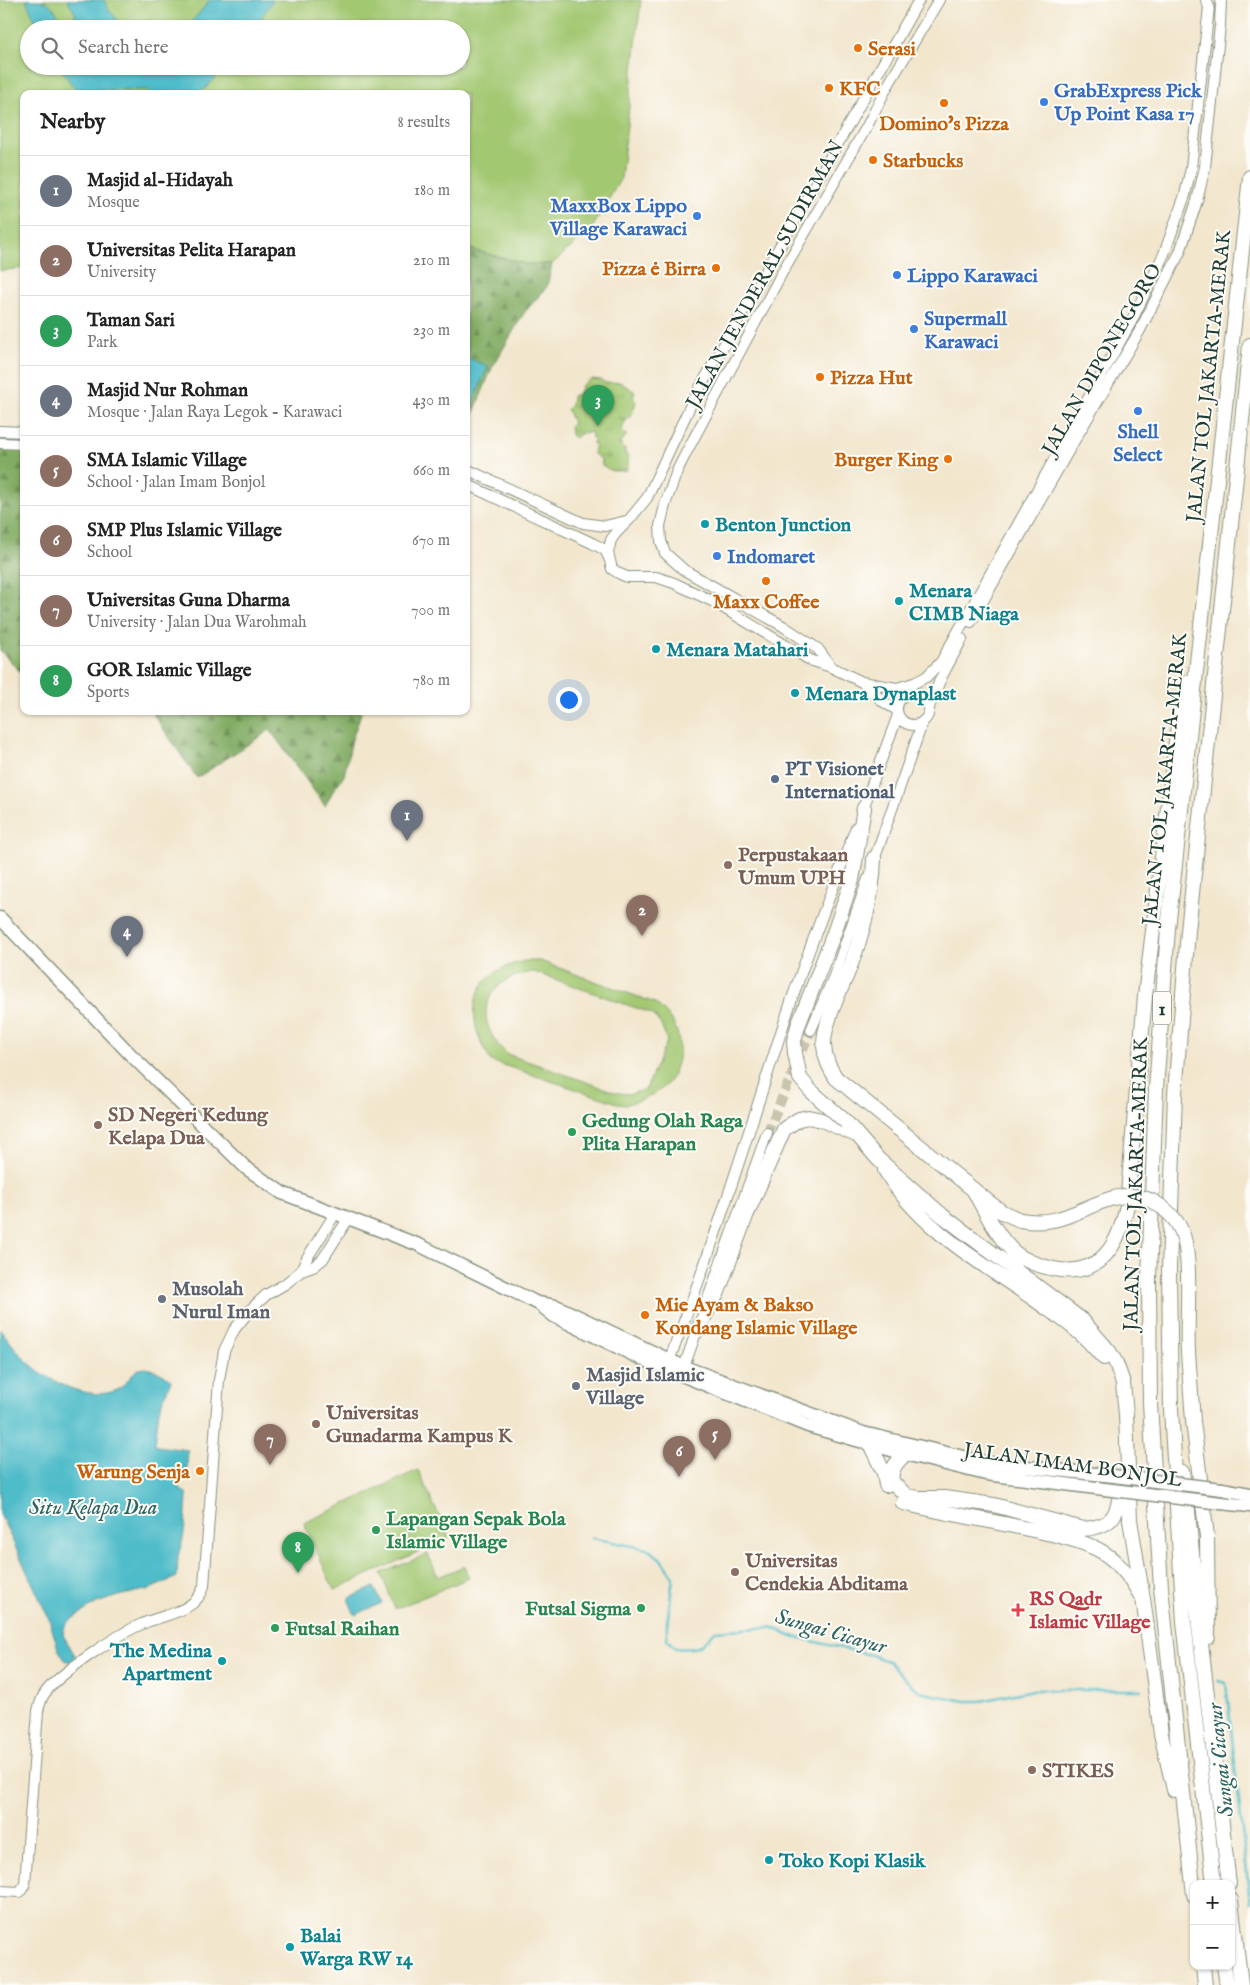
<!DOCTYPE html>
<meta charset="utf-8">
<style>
:root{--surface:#fff;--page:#f2f2f2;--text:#222;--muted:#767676;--line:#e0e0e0;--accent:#b5179e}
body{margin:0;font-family:"IM FELL English",serif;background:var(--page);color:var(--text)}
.controls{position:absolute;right:15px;bottom:15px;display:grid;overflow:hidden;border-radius:10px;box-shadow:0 1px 4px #0004}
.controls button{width:45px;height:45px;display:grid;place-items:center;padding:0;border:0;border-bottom:1px solid var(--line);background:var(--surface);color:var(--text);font:25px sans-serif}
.you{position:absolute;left:568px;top:699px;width:18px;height:18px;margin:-12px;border:4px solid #fff;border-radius:50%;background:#1a73e8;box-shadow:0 0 0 8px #1a73e833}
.badge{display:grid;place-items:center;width:32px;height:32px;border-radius:50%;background:var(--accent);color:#fff;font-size:16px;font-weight:700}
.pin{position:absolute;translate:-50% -41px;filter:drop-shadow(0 1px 2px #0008)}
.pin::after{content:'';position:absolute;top:26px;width:18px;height:15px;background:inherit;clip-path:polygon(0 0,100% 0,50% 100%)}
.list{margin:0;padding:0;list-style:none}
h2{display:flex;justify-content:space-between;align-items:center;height:65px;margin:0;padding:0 20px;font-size:21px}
h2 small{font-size:16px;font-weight:400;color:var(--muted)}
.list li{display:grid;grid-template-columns:32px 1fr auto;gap:15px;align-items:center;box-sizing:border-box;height:70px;padding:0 20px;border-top:1px solid var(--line)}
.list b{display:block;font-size:19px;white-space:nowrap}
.list p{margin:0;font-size:16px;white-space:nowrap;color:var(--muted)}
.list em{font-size:16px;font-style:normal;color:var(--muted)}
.icon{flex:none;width:28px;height:28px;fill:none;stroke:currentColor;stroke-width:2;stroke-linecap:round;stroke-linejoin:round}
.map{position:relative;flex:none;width:1250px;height:1985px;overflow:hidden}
.search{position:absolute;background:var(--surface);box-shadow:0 1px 4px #0004;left:20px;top:20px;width:450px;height:55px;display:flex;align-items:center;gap:12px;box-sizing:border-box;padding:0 18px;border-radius:28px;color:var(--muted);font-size:19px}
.panel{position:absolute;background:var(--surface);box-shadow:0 1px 4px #0004;left:20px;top:90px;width:450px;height:625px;border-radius:10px}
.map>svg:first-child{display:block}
.grass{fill:#a3c872;stroke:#618253;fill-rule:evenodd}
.forest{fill:url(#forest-firs);stroke:#50744c}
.park{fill:url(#park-tufts);stroke:#618253}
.water{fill:#4fbcc9;stroke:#377c7e}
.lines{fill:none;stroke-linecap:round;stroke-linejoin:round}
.stream{stroke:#4fbcc9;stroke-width:2.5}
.tertiary-tunnel{stroke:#c8c4ae;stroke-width:10;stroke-dasharray:10 5;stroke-linecap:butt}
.tertiary-casing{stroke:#889280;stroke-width:12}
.primary-casing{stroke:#889280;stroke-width:15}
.motorway-casing{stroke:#889280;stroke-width:16}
.tertiary{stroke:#fff;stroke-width:10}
.primary{stroke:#fff;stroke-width:12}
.motorway{stroke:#fff;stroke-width:14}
.primary-bridge-casing{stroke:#889280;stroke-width:15;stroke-linecap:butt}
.motorway-bridge-casing{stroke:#889280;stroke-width:16;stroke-linecap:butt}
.primary-bridge{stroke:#fff;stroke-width:12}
.motorway-bridge{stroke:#fff;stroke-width:14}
.food-dot{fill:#e8710a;stroke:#fdfcf7;stroke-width:2}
.shop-dot{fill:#3f7fe0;stroke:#fdfcf7;stroke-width:2}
.culture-dot{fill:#0f9aa8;stroke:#fdfcf7;stroke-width:2}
.service-dot{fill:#5c6f8a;stroke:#fdfcf7;stroke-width:2}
.education-dot{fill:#8d6e63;stroke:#fdfcf7;stroke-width:2}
.leisure-dot{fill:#2e9e5b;stroke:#fdfcf7;stroke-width:2}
.worship-dot{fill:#6b7280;stroke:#fdfcf7;stroke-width:2}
.health-dot{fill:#e0444e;stroke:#fdfcf7;stroke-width:2}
.labels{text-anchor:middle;stroke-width:4;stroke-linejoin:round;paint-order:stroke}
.shield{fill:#fdfcf7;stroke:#62766e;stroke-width:1}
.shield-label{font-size:19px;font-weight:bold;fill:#1f3d34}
.food-label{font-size:20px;font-weight:bold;fill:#c56008;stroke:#fdfcf7;text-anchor:start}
.shop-label{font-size:20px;font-weight:bold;fill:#366cbe;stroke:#fdfcf7;text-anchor:start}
.street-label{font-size:20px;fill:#1f3d34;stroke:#fdfcf7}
.culture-label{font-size:20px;font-weight:bold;fill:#0d838f;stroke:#fdfcf7;text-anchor:start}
.service-label{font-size:20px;font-weight:bold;fill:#4e5e75;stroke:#fdfcf7;text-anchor:start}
.education-label{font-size:20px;font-weight:bold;fill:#785e54;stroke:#fdfcf7;text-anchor:start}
.leisure-label{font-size:20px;font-weight:bold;fill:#27864d;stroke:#fdfcf7;text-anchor:start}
.worship-label{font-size:20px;font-weight:bold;fill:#5b616d;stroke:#fdfcf7;text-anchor:start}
.health-label{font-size:20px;font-weight:bold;fill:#be3a42;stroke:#fdfcf7;text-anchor:start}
.water-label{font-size:21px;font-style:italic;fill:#2d6361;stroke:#fdfcf7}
</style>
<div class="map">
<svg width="1250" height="1985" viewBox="0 0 1250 1985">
<defs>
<pattern id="forest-firs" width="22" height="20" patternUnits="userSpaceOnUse" patternTransform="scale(1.25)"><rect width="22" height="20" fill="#82ac64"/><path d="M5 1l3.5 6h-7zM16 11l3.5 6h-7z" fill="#6a8d53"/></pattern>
<pattern id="park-tufts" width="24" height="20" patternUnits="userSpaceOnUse" patternTransform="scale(1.25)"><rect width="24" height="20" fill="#a3c872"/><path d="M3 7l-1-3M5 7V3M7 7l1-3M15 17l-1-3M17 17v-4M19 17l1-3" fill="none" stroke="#84a45e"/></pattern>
</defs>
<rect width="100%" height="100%" fill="#fdfcf7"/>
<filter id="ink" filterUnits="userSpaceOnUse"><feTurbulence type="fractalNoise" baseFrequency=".02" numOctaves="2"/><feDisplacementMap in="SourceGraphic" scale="10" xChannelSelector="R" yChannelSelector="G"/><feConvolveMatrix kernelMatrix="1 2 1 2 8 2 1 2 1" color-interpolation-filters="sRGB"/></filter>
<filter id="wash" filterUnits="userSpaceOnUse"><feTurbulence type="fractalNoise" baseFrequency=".0096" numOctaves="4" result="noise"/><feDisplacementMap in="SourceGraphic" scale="20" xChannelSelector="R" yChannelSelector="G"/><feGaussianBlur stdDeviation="1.12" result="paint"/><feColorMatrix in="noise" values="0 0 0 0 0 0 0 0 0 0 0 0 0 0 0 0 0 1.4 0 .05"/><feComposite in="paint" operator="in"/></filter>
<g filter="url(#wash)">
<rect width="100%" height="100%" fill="#f2e6cd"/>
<path class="grass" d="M0,0H641L621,178L591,230L552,264H526L466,248V94H24V268L0,271ZM29,29H461V66H29Z
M525,961H540L655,1003C677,1020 685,1042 675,1069C673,1073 672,1079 668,1083C656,1096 640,1101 623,1105L491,1061C463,1018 468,972 525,961ZM534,972L653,1014L661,1025L667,1041L646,1089L631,1094L618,1093L507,1054C470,1019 484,978 534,972Z
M418,1470L449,1538L334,1590L304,1523Z
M428,1554L438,1577L464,1566L469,1578L395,1609L381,1573Z"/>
<path class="forest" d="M466,248L526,264H552L547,287L524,313L492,368L466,432Z
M0,449L24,450V676L0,650Z
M157,711H362L352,739L344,776L334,789L325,806L270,730L197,778L153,714Z"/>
<path class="park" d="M591,379L601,380L606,383L620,382L635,392L633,398L636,402L632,415L626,419L622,430L627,435L620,443L623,449H625V453L628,456V466L626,471H613L602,466L601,459L593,453L595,445L593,444L594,439L592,438L591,432L582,433L575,438L571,435L570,427L573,423L567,409L571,405L572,396L576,394L578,395L582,385Z"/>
<path class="water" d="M26,0C45,0 51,1 60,19L59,29H39Z
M67,0H104L108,9L125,29H77L75,13Z
M210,0H273L254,29H234L233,26H221V29H182L190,24Z
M59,66H194L200,70L212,68L217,75L207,87L198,94H153L148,90L75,89Z
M467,358L488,366L466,418V360Z
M0,1329C8,1338 14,1348 22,1356C41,1377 82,1400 111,1392C137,1385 127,1352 169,1378L171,1381L159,1410L155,1444L157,1446L188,1450L187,1470L181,1472L179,1489L186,1493L187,1497L185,1526L183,1539L178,1556L177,1577L150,1589L118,1596L97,1603L69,1621L64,1628L63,1635L76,1657L69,1662L65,1660L58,1649L49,1619L0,1514Z
M374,1587L382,1603L355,1615L348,1599Z"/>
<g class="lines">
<path class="stream" d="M592,1538L647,1549L660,1558L673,1577L667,1625V1639L675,1648C697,1650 701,1648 715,1631L771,1627L795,1637L875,1656L890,1663L912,1686L924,1693L965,1701H981L1033,1690H1142
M1218,1681L1226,1683L1250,1902"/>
</g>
</g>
<g filter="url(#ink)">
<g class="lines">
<path class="tertiary-tunnel" d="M767,1133L811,1030"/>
<g class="tertiary-casing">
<path id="tertiary" d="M919,0L693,400L647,498L629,520L616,533L611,540L608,553L612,569L620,574L627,577H656L674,583L712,601L810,660L831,667L862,682L897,688L914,683L926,677L941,662L1131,322L1164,254L1185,195L1191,168L1209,7L1206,0
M0,431L24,432
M0,443L24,444
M466,469L583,523L605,526L626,521
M466,484L592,543L605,550L609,558
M971,622L1074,441L1139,332L1180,252L1197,201L1205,167L1220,26L1221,0
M831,667L818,649L783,626L684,570L665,553L661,541L660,526L665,505L677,471L686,453L784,269L866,128L887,87L939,0
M863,683L882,701L897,710
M897 709a16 16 0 1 1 32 0a16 16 0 1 1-32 0Z
M929,707L941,678L962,639
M861,814L898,715
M873,863L923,721
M811,1030L834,976L868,879
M301,1271L307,1258L335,1214
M706,1304L767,1133
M667,1366C713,1249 749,1130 788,1011C808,949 833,889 856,827
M684,1367L698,1327
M0,1891L20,1892L25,1884L38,1711C40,1704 41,1698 45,1693C58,1674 120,1633 142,1624C164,1614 196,1613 204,1586L219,1380L224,1351L234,1330L250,1310L266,1295L285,1284L301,1271L313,1267L323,1259L348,1219"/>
</g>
<g class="primary-casing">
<path id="primary" d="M0,918L131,1055L246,1168L282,1193L419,1245L529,1299L537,1303L556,1306L684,1367L863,1433L988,1463L1105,1475
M539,1304L554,1316L642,1359L808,1426L905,1454L986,1474L1104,1489
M1222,1489L1250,1494
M1221,1503L1250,1506"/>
</g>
<g class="motorway-casing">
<path id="motorway" d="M874,858C873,899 861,940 846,977C838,995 823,1027 824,1046C825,1059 829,1067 836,1078L991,1204L1002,1212L1020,1220
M834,933L852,880L864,808
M846,1122L878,1159L943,1216L1082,1320L1109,1351L1116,1363L1123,1383L1126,1415L1130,1520L1144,1605L1161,1734L1174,1790
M885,1170C919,1228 980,1262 1034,1299C1050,1311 1069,1322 1083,1336C1091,1343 1097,1351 1104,1358
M973,1189C985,1211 997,1237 1015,1253C1026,1262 1040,1266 1054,1269C1100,1278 1119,1245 1127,1205L1145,996L1180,709L1187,683
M696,1332L718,1292L746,1216L784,1129L799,1119L808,1117L822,1120L854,1134
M1188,1352L1193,1421L1207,1537L1208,1637
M870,1444L884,1473L886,1485
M905,1454C896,1463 890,1469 892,1482L907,1496L918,1498H944L994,1505L1083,1529C1114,1527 1119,1513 1121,1484
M1182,1472L1187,1501L1199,1626L1229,1884
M903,1503C943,1513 983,1519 1023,1528C1048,1533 1074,1538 1097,1549C1115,1558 1130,1576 1139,1593
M1214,1884L1184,1622L1171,1409L1169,1269L1175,1094L1188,931L1250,345
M1194,1895L1161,1588L1150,1403L1149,1279L1156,1089L1168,929L1250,177
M1231,1900L1241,1985
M1203,1966L1205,1985
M1224,1966L1227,1985"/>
</g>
<use href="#tertiary" class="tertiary"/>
<use href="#primary" class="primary"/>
<use href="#motorway" class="motorway"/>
<g class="primary-bridge-casing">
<path id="primary-bridge" d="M1105,1475L1222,1489
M1104,1489L1221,1503"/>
</g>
<g class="motorway-bridge-casing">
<path id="motorway-bridge" d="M834,933L798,1026L794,1041L795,1053L800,1078L810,1090L846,1122
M1020,1220C1057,1226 1071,1213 1104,1201C1120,1195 1137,1194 1152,1201C1165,1208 1175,1217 1181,1230C1193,1255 1186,1321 1188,1352"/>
</g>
<use href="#primary-bridge" class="primary-bridge"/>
<use href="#motorway-bridge" class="motorway-bridge"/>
</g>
</g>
<g class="food-dot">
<circle cx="858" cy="48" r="5"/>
<circle cx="829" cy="88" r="5"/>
<circle cx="944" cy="103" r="5"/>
<circle cx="873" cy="160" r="5"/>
<circle cx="716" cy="268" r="5"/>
<circle cx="820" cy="377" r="5"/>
<circle cx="948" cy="459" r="5"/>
<circle cx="766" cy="581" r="5"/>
<circle cx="645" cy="1315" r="5"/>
<circle cx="200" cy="1471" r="5"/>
</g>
<g class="shop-dot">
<circle cx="1044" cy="102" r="5"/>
<circle cx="697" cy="216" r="5"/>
<circle cx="897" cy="275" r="5"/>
<circle cx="914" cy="329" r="5"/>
<circle cx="1138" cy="411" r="5"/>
<circle cx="717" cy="556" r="5"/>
</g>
<g class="culture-dot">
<circle cx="705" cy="524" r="5"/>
<circle cx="899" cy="601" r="5"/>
<circle cx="656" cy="649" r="5"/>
<circle cx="795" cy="693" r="5"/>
<circle cx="222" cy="1661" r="5"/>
<circle cx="769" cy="1860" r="5"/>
<circle cx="290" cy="1947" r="5"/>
</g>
<circle class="service-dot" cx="775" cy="779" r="5"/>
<g class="education-dot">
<circle cx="728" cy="865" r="5"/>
<circle cx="98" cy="1125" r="5"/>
<circle cx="316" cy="1424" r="5"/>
<circle cx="735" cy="1572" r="5"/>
<circle cx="1032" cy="1770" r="5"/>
</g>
<g class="leisure-dot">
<circle cx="572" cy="1132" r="5"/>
<circle cx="376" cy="1530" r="5"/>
<circle cx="641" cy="1608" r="5"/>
<circle cx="275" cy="1628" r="5"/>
</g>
<g class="worship-dot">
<circle cx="162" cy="1299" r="5"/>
<circle cx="576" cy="1386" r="5"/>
</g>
<path class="health-dot" d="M1015.5 1602.5h5v5h5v5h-5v5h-5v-5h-5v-5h5z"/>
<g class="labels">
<rect class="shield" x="1153" y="991.5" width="18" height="33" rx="4"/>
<g class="shield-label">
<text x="1162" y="1015">1</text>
</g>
<g class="food-label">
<text x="868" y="55">Serasi</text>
<text x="839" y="95">KFC</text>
<text x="944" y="130" text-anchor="middle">Domino's Pizza</text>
<text x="883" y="167">Starbucks</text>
<text x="706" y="275" text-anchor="end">Pizza ė Birra</text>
<text x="830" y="384">Pizza Hut</text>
<text x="938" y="466" text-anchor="end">Burger King</text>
<text x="766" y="608" text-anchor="middle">Maxx Coffee</text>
<text x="655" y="1311">Mie Ayam &amp; Bakso<tspan x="655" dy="23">Kondang Islamic Village</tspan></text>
<text x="190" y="1478" text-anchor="end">Warung Senja</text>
</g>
<g class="shop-label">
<text x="1054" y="97">GrabExpress Pick<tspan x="1054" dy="23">Up Point Kasa 17</tspan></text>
<text x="687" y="212" text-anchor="end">MaxxBox Lippo<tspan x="687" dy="23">Village Karawaci</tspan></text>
<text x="907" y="282">Lippo Karawaci</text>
<text x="924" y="325">Supermall<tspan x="924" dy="23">Karawaci</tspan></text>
<text x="1138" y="438" text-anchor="middle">Shell<tspan x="1138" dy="23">Select</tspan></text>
<text x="727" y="563">Indomaret</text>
</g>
<g class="street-label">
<text transform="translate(764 274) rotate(-61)" y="7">JALAN JENDERAL SUDIRMAN</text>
<text transform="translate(1101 359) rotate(-60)" y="7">JALAN DIPONEGORO</text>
<text transform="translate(1208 376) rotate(-84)" y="7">JALAN TOL JAKARTA–MERAK</text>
<text transform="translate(1164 779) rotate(-84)" y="7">JALAN TOL JAKARTA–MERAK</text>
<text transform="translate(1135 1184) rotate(-88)" y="7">JALAN TOL JAKARTA–MERAK</text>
<text transform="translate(1073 1464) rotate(8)" y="7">JALAN IMAM BONJOL</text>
</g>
<g class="culture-label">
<text x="715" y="531">Benton Junction</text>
<text x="909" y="597">Menara<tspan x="909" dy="23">CIMB Niaga</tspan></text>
<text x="666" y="656">Menara Matahari</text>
<text x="805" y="700">Menara Dynaplast</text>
<text x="212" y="1657" text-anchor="end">The Medina<tspan x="212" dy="23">Apartment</tspan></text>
<text x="779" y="1867">Toko Kopi Klasik</text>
<text x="300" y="1942">Balai<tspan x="300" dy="23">Warga RW 14</tspan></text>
</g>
<g class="service-label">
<text x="785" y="775">PT Visionet<tspan x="785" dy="23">International</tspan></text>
</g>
<g class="education-label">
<text x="738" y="861">Perpustakaan<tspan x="738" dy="23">Umum UPH</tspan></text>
<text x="108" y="1121">SD Negeri Kedung<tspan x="108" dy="23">Kelapa Dua</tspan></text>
<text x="326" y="1419">Universitas<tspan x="326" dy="23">Gunadarma Kampus K</tspan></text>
<text x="745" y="1567">Universitas<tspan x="745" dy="23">Cendekia Abditama</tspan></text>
<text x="1042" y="1777">STIKES</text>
</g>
<g class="leisure-label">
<text x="582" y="1127">Gedung Olah Raga<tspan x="582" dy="23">Plita Harapan</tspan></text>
<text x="386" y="1525">Lapangan Sepak Bola<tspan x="386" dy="23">Islamic Village</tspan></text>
<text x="631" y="1615" text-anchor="end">Futsal Sigma</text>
<text x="285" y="1635">Futsal Raihan</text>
</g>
<g class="worship-label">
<text x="172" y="1295">Musolah<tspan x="172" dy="23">Nurul Iman</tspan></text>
<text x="586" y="1381">Masjid Islamic<tspan x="586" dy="23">Village</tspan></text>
</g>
<g class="health-label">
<text x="1029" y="1605">RS Qadr<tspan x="1029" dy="23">Islamic Village</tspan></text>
</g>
<g class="water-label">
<text x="93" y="1514">Situ Kelapa Dua</text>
<text transform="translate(831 1631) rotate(16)" y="7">Sungai Cicayur</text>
<text transform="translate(1220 1760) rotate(-96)" y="7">Sungai Cicayur</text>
</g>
</g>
</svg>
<div class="controls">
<button>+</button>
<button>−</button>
</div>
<div class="you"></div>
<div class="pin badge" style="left:407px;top:841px;background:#6b7280">1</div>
<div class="pin badge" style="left:642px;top:936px;background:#8d6e63">2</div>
<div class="pin badge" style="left:598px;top:426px;background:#2e9e5b">3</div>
<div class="pin badge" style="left:127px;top:957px;background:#6b7280">4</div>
<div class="pin badge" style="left:715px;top:1460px;background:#8d6e63">5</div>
<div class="pin badge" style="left:679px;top:1477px;background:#8d6e63">6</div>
<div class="pin badge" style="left:270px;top:1465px;background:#8d6e63">7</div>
<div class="pin badge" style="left:298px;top:1573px;background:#2e9e5b">8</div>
<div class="search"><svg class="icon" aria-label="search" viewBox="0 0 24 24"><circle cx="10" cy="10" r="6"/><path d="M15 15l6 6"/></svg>Search here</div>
<section class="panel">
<h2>Nearby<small>8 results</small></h2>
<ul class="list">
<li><span class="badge" style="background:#6b7280">1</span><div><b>Masjid al-Hidayah</b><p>Mosque</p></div><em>180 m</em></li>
<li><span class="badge" style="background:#8d6e63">2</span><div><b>Universitas Pelita Harapan</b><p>University</p></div><em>210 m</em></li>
<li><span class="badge" style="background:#2e9e5b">3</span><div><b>Taman Sari</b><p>Park</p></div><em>230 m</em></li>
<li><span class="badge" style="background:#6b7280">4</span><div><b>Masjid Nur Rohman</b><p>Mosque · Jalan Raya Legok - Karawaci</p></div><em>430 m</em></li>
<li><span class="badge" style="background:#8d6e63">5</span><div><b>SMA Islamic Village</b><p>School · Jalan Imam Bonjol</p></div><em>660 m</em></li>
<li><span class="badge" style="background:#8d6e63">6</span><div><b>SMP Plus Islamic Village</b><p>School</p></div><em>670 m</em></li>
<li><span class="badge" style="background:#8d6e63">7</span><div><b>Universitas Guna Dharma</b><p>University · Jalan Dua Warohmah</p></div><em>700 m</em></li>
<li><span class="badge" style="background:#2e9e5b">8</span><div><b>GOR Islamic Village</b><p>Sports</p></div><em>780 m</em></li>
</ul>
</section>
</div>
